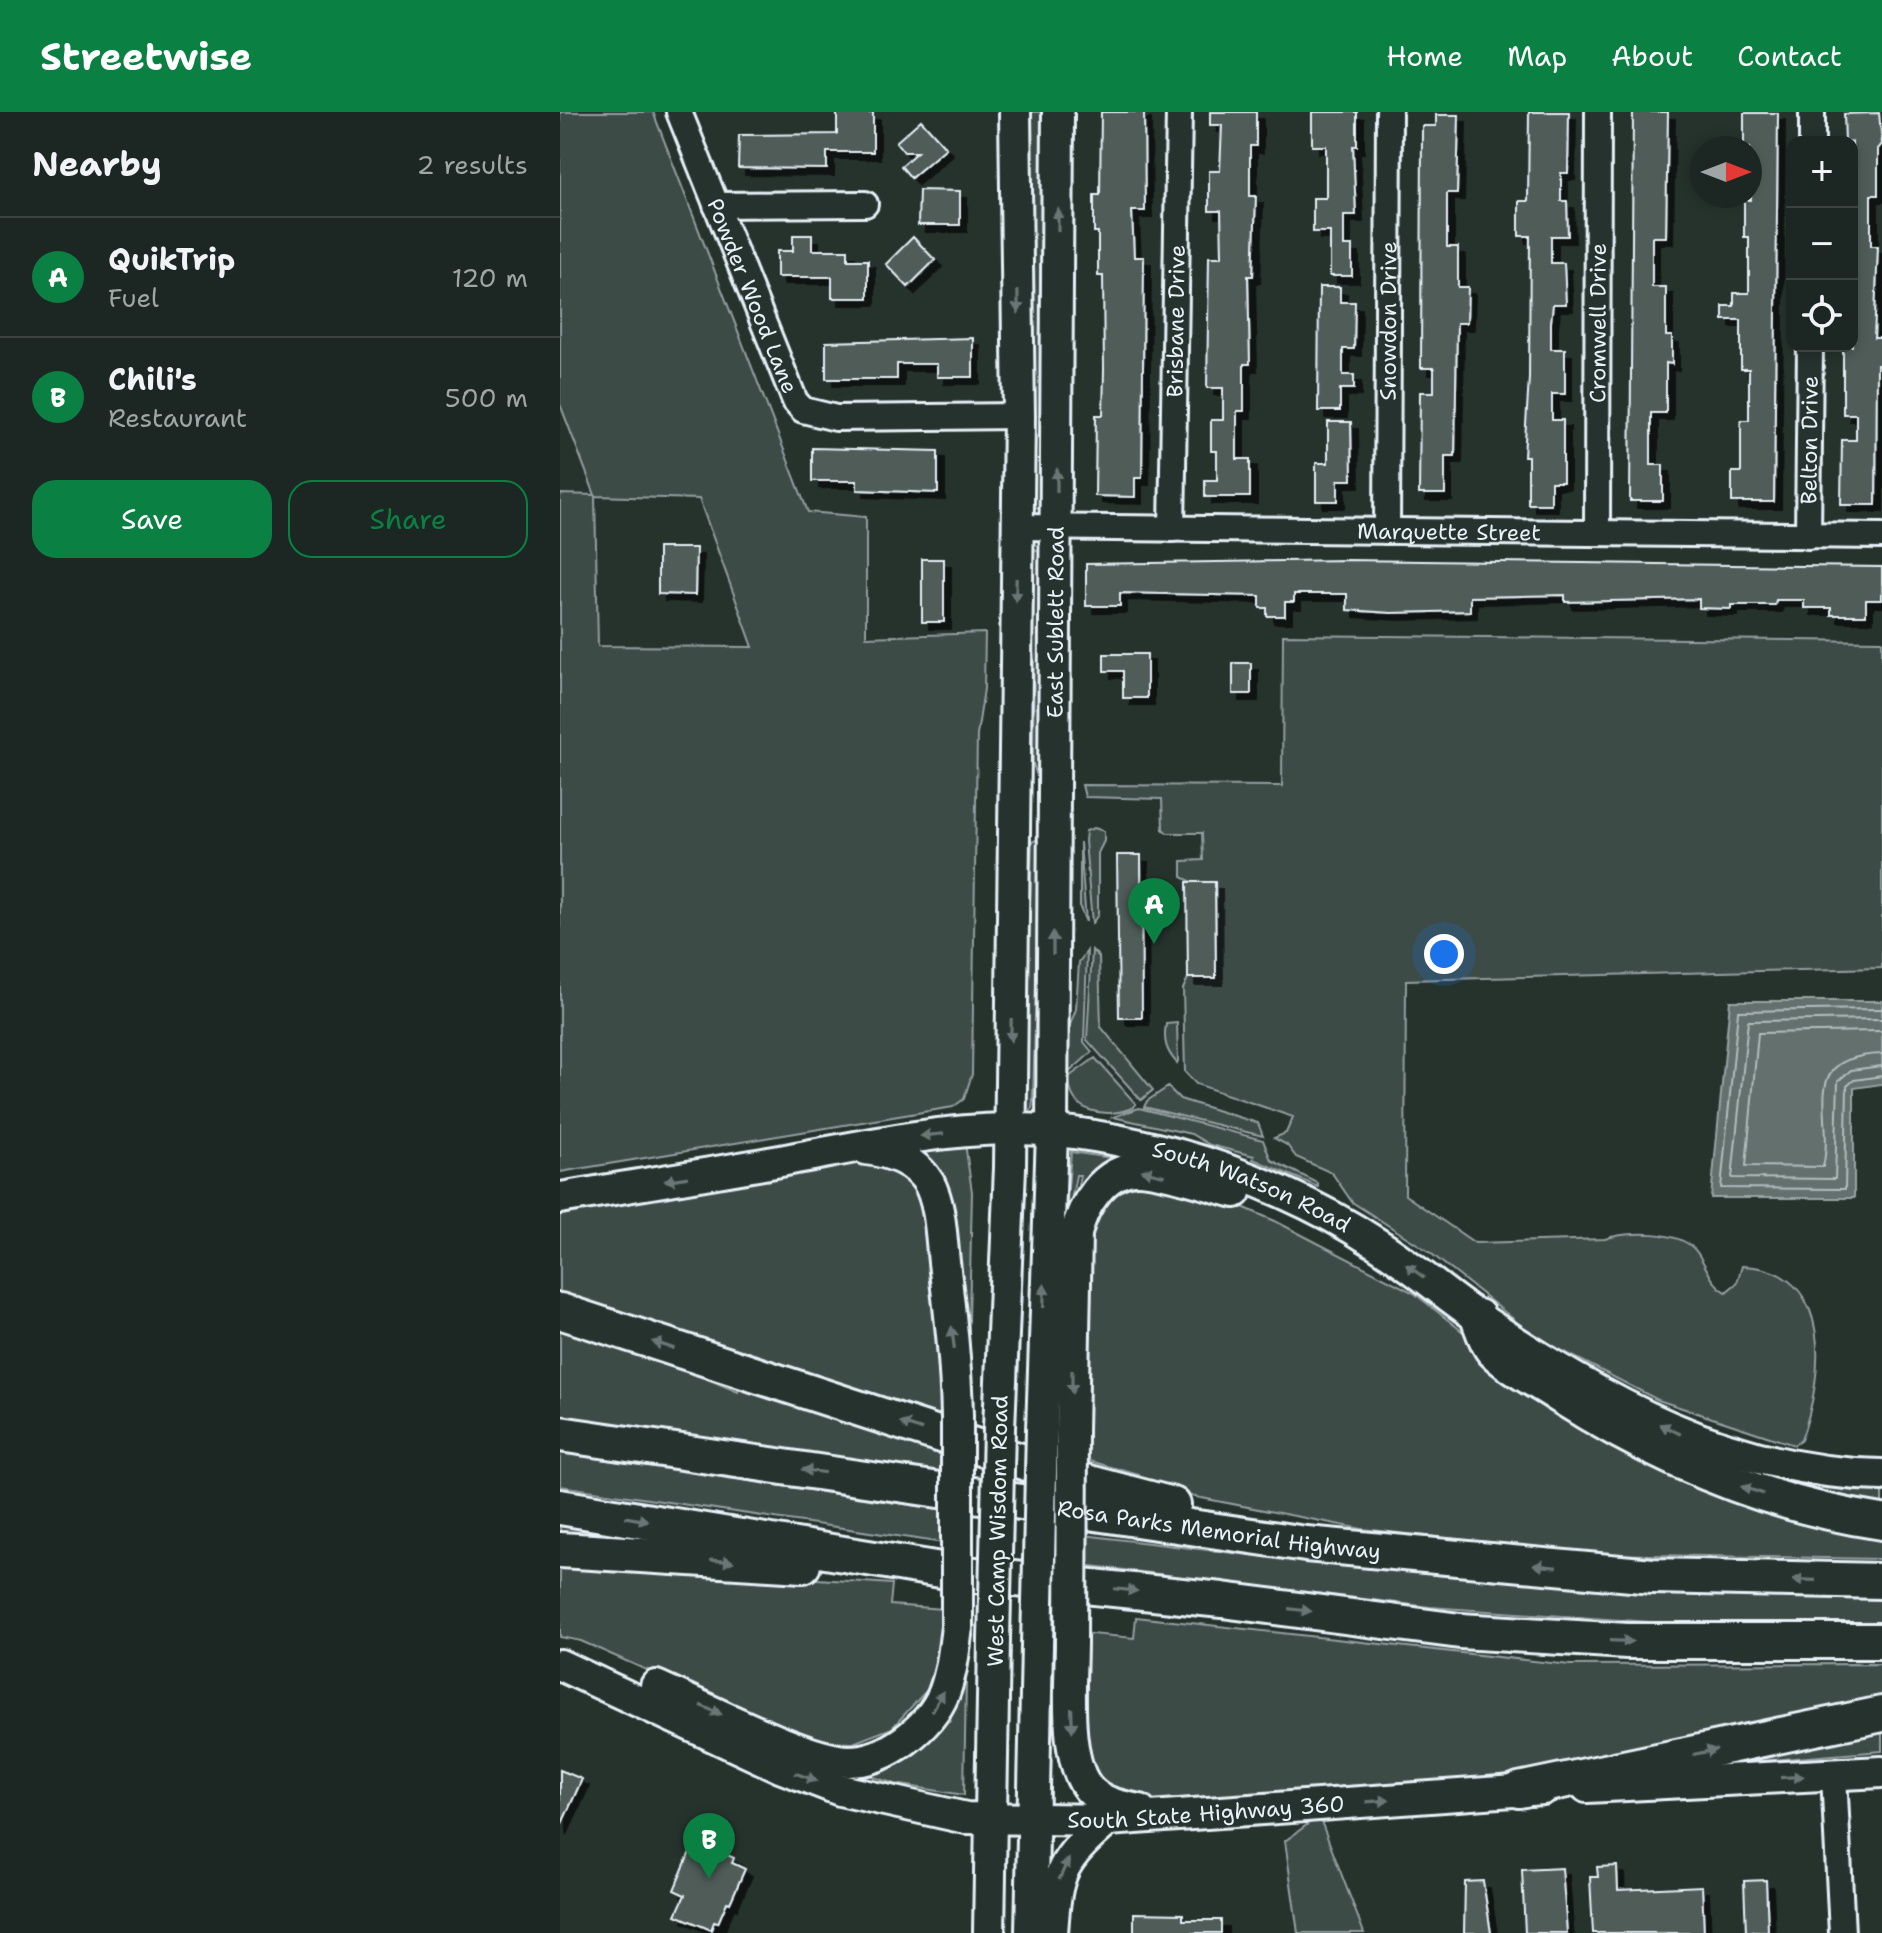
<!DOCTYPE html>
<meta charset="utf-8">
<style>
:root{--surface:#1c2622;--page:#252e2a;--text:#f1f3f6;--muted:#a0a5a5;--line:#3a4340;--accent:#0b8043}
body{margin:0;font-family:"Shantell Sans",sans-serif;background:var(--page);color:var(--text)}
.controls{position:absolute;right:24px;top:24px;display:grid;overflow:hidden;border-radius:16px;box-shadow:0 4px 12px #0003}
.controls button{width:72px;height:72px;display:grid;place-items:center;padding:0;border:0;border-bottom:2px solid var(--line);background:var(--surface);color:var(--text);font:40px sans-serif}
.compass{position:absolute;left:1130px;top:24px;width:72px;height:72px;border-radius:50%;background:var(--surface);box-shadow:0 4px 12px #0003;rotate:90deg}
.you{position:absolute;left:884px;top:842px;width:28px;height:28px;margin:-20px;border:6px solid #fff;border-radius:50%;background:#1a73e8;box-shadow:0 0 0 12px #1a73e833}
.badge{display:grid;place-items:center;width:52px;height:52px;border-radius:50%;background:var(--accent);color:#fff;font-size:26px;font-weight:700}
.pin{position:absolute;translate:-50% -66px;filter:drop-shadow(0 2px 4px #0008)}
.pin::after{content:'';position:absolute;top:42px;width:28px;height:24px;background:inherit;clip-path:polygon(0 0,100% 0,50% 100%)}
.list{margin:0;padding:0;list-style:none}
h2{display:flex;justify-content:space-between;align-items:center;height:104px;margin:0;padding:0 32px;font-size:34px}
h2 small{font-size:26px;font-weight:400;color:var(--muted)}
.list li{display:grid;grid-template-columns:52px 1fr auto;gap:24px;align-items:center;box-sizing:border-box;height:120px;padding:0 32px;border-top:2px solid var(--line)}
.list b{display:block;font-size:30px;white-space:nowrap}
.list p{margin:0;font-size:26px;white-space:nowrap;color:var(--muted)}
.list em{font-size:26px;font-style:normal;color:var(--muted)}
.actions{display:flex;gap:16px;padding:24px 32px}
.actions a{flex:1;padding:18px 0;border:2px solid var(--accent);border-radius:24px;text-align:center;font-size:28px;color:var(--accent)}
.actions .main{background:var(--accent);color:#fff}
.icon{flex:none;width:44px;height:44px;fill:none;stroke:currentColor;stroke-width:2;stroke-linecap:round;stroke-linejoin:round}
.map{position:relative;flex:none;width:1322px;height:1821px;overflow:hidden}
header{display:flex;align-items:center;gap:48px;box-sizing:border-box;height:112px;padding:0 40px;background:var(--accent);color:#fff}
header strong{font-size:38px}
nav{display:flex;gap:44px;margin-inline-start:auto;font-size:28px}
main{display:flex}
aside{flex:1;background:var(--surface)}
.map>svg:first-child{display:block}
.green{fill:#3e4b47;stroke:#939ea0;stroke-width:2;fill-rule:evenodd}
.water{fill:#636f6d;stroke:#98a3a5;stroke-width:2}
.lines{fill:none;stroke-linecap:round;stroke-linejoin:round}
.shore{stroke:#b3bdc0;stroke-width:2}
.building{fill:#505c59;stroke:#e8f1f8;stroke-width:2;filter:url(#shadow)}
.minor-casing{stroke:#e8f1f8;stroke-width:30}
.major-casing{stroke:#e8f1f8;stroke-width:36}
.highway-casing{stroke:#e8f1f8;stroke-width:40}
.minor{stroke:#26332d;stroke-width:24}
.major{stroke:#26332d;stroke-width:30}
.highway{stroke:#26332d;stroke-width:34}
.major-bridge-casing{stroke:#e8f1f8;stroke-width:36;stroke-linecap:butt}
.major-bridge{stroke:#26332d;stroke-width:30}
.oneway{fill:#6a7674}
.labels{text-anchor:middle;stroke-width:6;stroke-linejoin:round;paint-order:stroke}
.street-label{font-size:22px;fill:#e8f1f8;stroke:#26332d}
</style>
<header>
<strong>Streetwise</strong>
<nav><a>Home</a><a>Map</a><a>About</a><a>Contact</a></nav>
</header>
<main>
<aside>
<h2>Nearby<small>2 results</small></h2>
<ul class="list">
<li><span class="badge">A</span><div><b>QuikTrip</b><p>Fuel</p></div><em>120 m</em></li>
<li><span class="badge">B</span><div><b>Chili's</b><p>Restaurant</p></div><em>500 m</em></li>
</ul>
<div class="actions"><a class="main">Save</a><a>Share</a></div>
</aside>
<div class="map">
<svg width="1322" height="1821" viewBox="0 0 1322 1821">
<defs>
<filter id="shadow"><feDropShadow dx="7" dy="7" stdDeviation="0" flood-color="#0009"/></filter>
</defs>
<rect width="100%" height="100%" fill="#26332d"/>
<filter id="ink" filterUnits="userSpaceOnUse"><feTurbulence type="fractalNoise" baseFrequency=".0125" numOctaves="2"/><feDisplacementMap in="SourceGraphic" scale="16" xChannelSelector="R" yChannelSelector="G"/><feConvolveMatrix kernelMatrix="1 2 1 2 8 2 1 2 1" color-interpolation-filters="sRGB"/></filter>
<g filter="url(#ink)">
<path class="green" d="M0,0H93L248,400L306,405V525L425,521L424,577L417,623L412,962L404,987L393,995L0,1060V382L35,383L0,292ZM35,384L139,387L193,535L38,534Z
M463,0H489L482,396L474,395L472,379Z
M472,436L479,439L484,456L482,665L478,668L473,651L474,544L465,502Z
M723,523L1322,529V856L846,868L845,1083L915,1131L1045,1127C1067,1119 1120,1118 1136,1139C1148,1155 1149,1170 1166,1180L1177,1171L1182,1154C1276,1157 1264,1265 1241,1328L1234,1333L1098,1288L999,1237L962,1214L868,1139L792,1090L772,1061L736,1045L727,1033L714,1026L726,1021L733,1005L636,972L625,960L623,877L628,866H656L655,770H632L622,765V749L643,748L642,721H607L603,717L602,687L525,685L522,673L722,674Z
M534,716L544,719V729L538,741V803L532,811L525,729L526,719Z
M480,726L473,988L472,997L467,1001L463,998L472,730Z
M520,730L526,810L520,796Z
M532,838L539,845L541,915L593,978L581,988L527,928Z
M527,839L524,930L532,940L505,964L507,921L516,897L519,850Z
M617,911L618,949L617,951C606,939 603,929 606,912Z
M535,946L576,992L574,995C548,1008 505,1001 510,964Z
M608,975L620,987L698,1011L703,1024L584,995L587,989Z
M579,996L703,1028L711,1048L758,1071V1075L693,1047L694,1044L650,1033L631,1022L553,1005Z
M405,1031L412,1080L408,1250L352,1036Z
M511,1040L558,1047L514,1093L520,1063H516L511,1089L507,1088Z
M307,1047C340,1061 350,1064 365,1099L384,1306L335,1288L331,1298L0,1183V1099Z
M576,1069L648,1080L715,1109L854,1181L957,1263L1322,1419V1447L1032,1442L802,1417L579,1374V1363L523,1347L529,1114L551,1079Z
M0,1205L178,1280L181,1272C250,1289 314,1321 383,1337L382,1361L0,1304Z
M0,1341L384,1398V1431L0,1374Z
M1159,1346L1322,1375V1395L1208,1367Z
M0,1410L182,1435L0,1429Z
M524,1423C789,1456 1054,1487 1322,1483V1514L1119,1512L870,1495L523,1453Z
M0,1450L332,1472L330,1493L383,1497L382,1532L367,1578L332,1616L293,1631L249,1630L21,1529L0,1525Z
M576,1505L1010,1553L1322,1552V1590L1042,1651L870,1671L599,1692L545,1675L527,1653L521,1521L574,1526Z
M399,1566L406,1567L404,1683L335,1672L298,1660L384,1610H390Z
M1322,1614V1639L1186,1650L1179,1647Z
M759,1704L804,1821H738L725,1729Z"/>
<path class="water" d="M1170,889H1322V972L1294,976V1086H1151Z"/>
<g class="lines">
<path class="shore" d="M1322,897L1178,899L1161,1076L1285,1077L1287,974L1294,968L1322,964
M1322,907L1188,909L1172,1066L1275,1067L1278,969L1291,958L1322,954
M1322,919L1198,921L1186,1054L1263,1055C1276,1000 1235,945 1322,942"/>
</g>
<path class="building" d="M541,0H584L585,99H572L574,145H584L582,366H575V385L535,384L536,303H543L544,258L543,164H538V120H534V83H540Z
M650,0H696V34H690V84H696L693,164H688L690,252H684V299H677V347H690V385H645V368H657V339H651V308H663V276H647L649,145H662L661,99H649V59H660L662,13H650Z
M752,0H797V34H793L796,103H784V134H792V164H770V120H753V86H766V34H752Z
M969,0H1009L1008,61H1001V89H1007L1008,124H991V151H1004L1006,192H993L991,210V237H1005V282H992V308H1003V370H991V392H968V344H964L969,266L970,124H959V89H968Z
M1073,0H1108L1106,125H1092V175H1106V224H1112V252L1106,251V301H1091V353H1103V389H1070Z
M277,1H313V40H267V57L178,56L179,23L277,22Z
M1184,1H1218L1214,390H1172V360H1181V308H1189V257H1181V208H1163V194H1174V181H1189V125H1184V88H1191V61L1190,36H1184Z
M1319,1L1322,32L1318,37V83H1311V134H1318L1314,226H1322V253H1317L1316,393H1281L1282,328H1296V302H1283V234H1292V30H1285L1284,2Z
M876,3H899L897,81H887V135H898V175H908L907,211H897L895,344H885V382H859L860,280H874V256H861L862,14H876Z
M361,8L386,36L351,66L341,54L357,40H344L336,30Z
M359,78L400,79V113H358Z
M233,123H252V138H288V148H308V186H272V165H217V139H233Z
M353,125L375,148L348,175L326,152Z
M759,175H780V190H795L794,237H783V263H794V277H780V299H758Z
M413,226V265H377V252H337V267H266V230Z
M768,310H791L792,368H778V389H756V351H768Z
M252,336L378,339V381L297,378V369H252Z
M98,436H136L135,483L98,482Z
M362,447H384V510H362Z
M787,448L1322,455V488H1306V503H1271V496H1244V488H1216L1215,493H1171V497L1139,496V487L1005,490V483L910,485V499L831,501L787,498V482H734V490H725V504H707V496H700V484L560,481V494H526V452Z
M544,542H587V586H563V559H544Z
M673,551H691V582H673Z
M557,743H581L582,906H559Z
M627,770H655L656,866H628Z
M0,1658L22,1667L0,1716Z
M132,1735L156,1745L159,1739L174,1746L172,1751L185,1757L170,1791L167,1790L158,1811L154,1810L151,1818L116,1803L125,1783L114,1778Z
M1057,1754L1058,1778L1142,1774L1144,1821H1033L1030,1765H1038L1037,1755Z
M1002,1756L1007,1821H965L962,1758Z
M1206,1768L1208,1819L1186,1820L1184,1769Z
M923,1769L931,1821H904L905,1770Z
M574,1801L623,1802V1808H661V1821H574Z"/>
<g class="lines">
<g class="minor-casing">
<g id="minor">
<path id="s1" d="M119,0L235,289L243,298L276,306L459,304"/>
<path d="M1252,30V0"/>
<path d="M156,93L305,92"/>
<path id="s2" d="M457,415L1322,424"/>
<path id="s3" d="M612,417L619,0"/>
<path id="s4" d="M827,419L829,0"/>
<path id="s5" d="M1037,421L1038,0"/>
<path id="s6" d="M1248,424L1250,234"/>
<path d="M1274,1663L1282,1821"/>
</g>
</g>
<g class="major-casing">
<g id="major">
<path d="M306,1037C331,1040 355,1048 369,1071C381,1094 381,1125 384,1150C390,1201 396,1252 397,1304"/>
<path id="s7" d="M0,1086C77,1073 154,1061 231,1047C302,1034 375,1018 448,1017C507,1016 566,1028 623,1044C687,1062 760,1094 816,1131C852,1154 884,1182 919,1206C1045,1290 1166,1360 1322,1363"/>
<path d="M439,1317L450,1055L459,304L455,0"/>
<path id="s8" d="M482,1318L492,1020L498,0"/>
<path d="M512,1319L516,1122C522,1094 544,1058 576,1057C599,1056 651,1074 675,1080"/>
<path d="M511,1530C511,1568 502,1655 533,1681C546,1692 564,1695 580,1698"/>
<path id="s9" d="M0,1553L220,1655L280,1678L406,1706L548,1708L983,1677"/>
<path d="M96,1574C141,1593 245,1648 289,1649C327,1649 370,1615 384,1581C392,1560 394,1538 397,1515"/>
<path d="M1027,1675L1322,1660"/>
<path d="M429,1821L434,1527"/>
<path d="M471,1821L477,1533"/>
<path d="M492,1821C496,1759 501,1749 548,1708"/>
</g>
</g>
<g class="highway-casing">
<g id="highway">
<path d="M0,1199L522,1369L613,1393"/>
<path d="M918,1205C922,1215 926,1230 933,1238C951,1256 978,1269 999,1283C1098,1346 1206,1393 1322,1410"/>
<path id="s10" d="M0,1322L746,1432L1093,1464L1322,1469"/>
<path d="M0,1395L405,1462L662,1488L900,1519L1067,1529H1322"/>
<path d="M0,1438L243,1453"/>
<path d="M959,1678L1322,1602"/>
</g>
</g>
<use href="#minor" class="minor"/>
<use href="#major" class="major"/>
<use href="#highway" class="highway"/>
<g class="major-bridge-casing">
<path id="major-bridge" d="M397,1515V1304
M434,1527L439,1317
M511,1530L512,1319
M477,1533L482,1318"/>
</g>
<use href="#major-bridge" class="major-bridge"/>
</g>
<defs><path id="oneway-solid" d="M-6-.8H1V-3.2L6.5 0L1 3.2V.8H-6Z" transform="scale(2)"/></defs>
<g class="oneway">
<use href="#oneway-solid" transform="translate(498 108) rotate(-90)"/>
<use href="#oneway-solid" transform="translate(458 190) rotate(89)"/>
<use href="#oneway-solid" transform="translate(497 368) rotate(-90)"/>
<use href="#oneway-solid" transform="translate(456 478) rotate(91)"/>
<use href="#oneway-solid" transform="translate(493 831) rotate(-90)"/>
<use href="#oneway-solid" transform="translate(451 918) rotate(91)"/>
<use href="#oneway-solid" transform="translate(372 1023) rotate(174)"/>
<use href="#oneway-solid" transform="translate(593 1061) rotate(-167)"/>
<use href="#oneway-solid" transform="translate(116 1067) rotate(171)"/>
<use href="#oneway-solid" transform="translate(855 1159) rotate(-144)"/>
<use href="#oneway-solid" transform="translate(484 1184) rotate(-88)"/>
<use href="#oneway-solid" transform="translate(393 1226) rotate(-97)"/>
<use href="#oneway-solid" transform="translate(103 1233) rotate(-162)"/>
<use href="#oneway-solid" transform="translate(512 1270) rotate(90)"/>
<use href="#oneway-solid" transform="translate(351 1314) rotate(-162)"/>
<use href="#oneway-solid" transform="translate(1110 1317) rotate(-154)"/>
<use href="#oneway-solid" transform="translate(253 1359) rotate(-172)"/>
<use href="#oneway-solid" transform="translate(1192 1378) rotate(-162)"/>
<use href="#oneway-solid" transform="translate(77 1407) rotate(9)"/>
<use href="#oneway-solid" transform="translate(162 1449) rotate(4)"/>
<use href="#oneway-solid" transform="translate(985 1454) rotate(-174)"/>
<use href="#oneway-solid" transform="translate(1244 1468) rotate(-178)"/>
<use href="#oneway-solid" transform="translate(566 1478) rotate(6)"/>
<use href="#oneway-solid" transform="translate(740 1498) rotate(7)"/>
<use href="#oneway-solid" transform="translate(1061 1529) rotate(2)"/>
<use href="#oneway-solid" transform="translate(378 1589) rotate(-60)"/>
<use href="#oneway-solid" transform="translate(151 1598) rotate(23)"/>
<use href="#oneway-solid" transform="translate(512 1608) rotate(88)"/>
<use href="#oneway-solid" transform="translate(1145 1640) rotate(-12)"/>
<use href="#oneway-solid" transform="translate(246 1665) rotate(20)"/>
<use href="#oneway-solid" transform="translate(1232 1665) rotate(-3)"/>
<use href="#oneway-solid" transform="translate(818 1689) rotate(-4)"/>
<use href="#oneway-solid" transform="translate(504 1757) rotate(-65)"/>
</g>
</g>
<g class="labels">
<g class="street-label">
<text dy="8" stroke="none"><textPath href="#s1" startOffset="198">Powder Wood Lane</textPath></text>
<text dy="8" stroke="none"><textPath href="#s3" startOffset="208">Brisbane Drive</textPath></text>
<text dy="8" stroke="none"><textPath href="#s4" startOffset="210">Snowdon Drive</textPath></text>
<text dy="8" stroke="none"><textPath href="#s5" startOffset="210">Cromwell Drive</textPath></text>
<text dy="8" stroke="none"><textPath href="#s6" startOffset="96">Belton Drive</textPath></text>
<text dy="8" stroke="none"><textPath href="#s2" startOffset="432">Marquette Street</textPath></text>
<text dy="8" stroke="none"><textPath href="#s8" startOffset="808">East Sublett Road</textPath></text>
<text dy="8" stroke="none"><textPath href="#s7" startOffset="706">South Watson Road</textPath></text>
<text dy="8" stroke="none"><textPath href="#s10" startOffset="666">Rosa Parks Memorial Highway</textPath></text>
<text transform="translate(437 1419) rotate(-89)" y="8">West Camp Wisdom Road</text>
<text dy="8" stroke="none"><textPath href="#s9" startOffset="676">South State Highway 360</textPath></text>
</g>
</g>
</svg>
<div class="controls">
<button>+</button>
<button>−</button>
<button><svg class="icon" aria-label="locate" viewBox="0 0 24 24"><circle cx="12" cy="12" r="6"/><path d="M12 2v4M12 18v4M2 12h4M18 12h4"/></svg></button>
</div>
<svg class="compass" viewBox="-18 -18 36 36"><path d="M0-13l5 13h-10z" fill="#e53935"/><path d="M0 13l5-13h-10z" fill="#a0a5a5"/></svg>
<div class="you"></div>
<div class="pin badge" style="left:594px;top:832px">A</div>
<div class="pin badge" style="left:149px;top:1767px">B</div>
</div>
</main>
